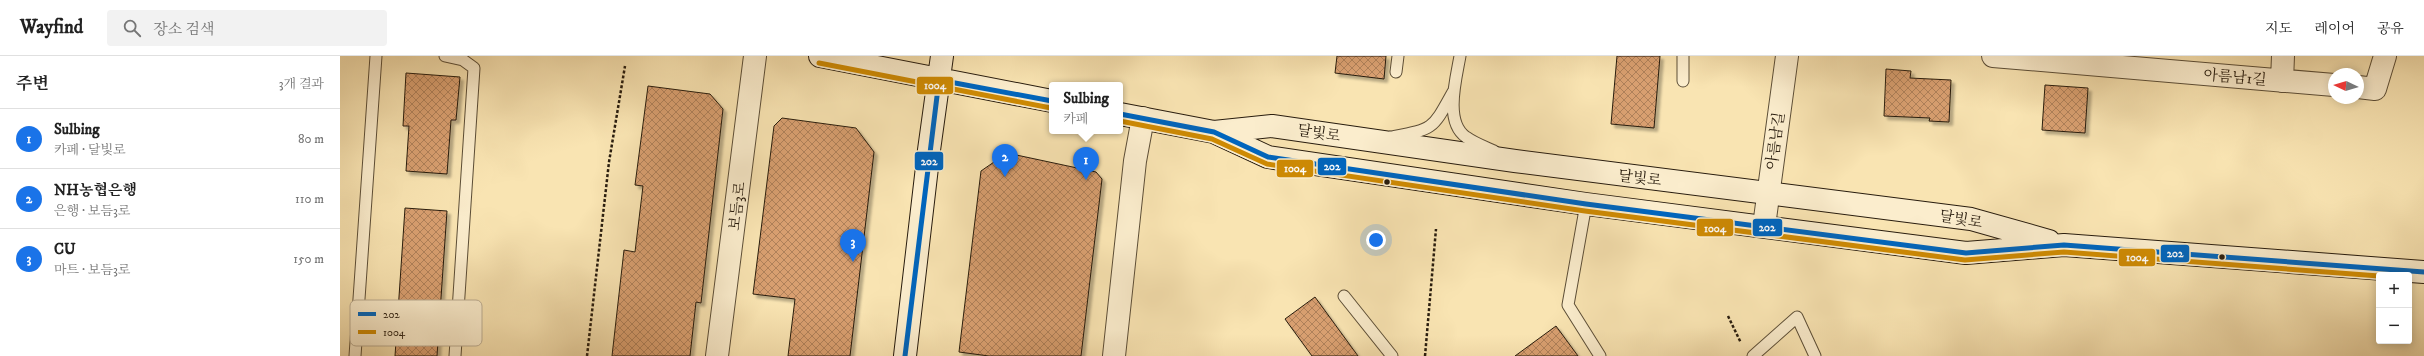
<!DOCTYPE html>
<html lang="ko">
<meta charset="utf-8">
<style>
:root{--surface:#fff;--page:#f2f2f2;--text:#222;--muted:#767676;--line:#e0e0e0;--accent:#1a73e8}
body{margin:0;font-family:"IM FELL DW Pica","Noto Serif KR",serif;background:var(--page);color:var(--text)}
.controls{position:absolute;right:12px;bottom:12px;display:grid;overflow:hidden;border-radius:4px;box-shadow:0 2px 10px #0003}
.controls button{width:36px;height:36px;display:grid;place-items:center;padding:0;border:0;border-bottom:1px solid var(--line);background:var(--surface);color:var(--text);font:20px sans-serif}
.compass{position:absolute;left:1988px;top:12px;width:36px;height:36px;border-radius:50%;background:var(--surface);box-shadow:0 2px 10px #0003;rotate:274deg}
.you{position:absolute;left:1036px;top:184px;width:14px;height:14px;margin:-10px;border:3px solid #fff;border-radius:50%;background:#1a73e8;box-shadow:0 0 0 6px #1a73e833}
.badge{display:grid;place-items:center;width:26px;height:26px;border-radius:50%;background:var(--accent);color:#fff;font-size:13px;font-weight:700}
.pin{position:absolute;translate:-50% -33px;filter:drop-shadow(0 1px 2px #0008)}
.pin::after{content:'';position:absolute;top:21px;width:14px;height:12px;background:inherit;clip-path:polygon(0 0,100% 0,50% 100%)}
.popup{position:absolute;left:709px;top:26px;width:74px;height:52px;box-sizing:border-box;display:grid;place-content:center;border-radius:4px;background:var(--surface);filter:drop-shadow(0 1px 3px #0005);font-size:13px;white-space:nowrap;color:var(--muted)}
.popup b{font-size:15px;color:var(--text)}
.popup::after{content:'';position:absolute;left:50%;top:100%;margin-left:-8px;border:8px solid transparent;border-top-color:var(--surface)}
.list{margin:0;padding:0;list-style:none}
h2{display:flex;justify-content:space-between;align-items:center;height:52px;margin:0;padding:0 16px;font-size:17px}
h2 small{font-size:13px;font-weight:400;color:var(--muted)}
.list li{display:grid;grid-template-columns:26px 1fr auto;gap:12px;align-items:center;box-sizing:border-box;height:60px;padding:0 16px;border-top:1px solid var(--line)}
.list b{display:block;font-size:15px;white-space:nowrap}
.list p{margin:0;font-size:13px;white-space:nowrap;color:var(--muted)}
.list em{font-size:13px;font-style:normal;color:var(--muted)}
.icon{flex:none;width:22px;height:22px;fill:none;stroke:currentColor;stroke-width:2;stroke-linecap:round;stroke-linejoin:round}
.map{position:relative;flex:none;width:2084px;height:300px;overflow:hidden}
header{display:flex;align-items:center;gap:24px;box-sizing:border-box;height:56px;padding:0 20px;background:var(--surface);border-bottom:1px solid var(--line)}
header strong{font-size:19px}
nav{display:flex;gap:22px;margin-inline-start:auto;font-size:14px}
.search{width:280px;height:36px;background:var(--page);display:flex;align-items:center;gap:10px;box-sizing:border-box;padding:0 14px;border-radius:4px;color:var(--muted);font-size:15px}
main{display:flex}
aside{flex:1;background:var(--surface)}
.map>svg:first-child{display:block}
.building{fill:url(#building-cross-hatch);stroke:#281c0e;filter:url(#shadow)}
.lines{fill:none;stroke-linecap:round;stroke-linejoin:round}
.lane-casing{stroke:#5c4e37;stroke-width:13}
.street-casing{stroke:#5c4e37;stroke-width:24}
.secondary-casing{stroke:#281c0e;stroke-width:24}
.path{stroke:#281c0e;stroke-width:2.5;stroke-dasharray:3 2;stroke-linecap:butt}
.lane{stroke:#fbedcd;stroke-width:11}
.street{stroke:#fbedcd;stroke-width:22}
.secondary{stroke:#fbedcd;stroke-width:22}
.bus-1-casing{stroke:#fbedcd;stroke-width:8}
.bus-2-casing{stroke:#fbedcd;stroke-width:8}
.bus-1{stroke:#0065bd;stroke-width:5}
.bus-2{stroke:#ce8a03;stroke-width:5}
.bus-dot{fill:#281c0e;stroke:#fbedcd;stroke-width:1.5}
.labels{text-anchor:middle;stroke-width:3;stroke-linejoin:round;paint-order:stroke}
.street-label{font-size:15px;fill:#281c0e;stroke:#fbedcd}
.key{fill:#fbedcd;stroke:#bcae94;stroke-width:1}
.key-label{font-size:11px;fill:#281c0e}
.line-badge{stroke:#fbedcd;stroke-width:1.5}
.badge-label{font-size:11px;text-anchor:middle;font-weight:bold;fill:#fff}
</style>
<header>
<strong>Wayfind</strong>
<div class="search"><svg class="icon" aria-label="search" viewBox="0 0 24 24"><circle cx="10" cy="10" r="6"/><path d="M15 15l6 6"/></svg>장소 검색</div>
<nav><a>지도</a><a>레이어</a><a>공유</a></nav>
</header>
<main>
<aside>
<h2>주변<small>3개 결과</small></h2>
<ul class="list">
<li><span class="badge">1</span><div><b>Sulbing</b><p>카페 · 달빛로</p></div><em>80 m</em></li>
<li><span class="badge">2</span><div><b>NH농협은행</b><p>은행 · 보듬3로</p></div><em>110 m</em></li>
<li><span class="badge">3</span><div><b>CU</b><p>마트 · 보듬3로</p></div><em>150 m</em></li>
</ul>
</aside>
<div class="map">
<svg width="2084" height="300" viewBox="0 0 2084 300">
<defs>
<pattern id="building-cross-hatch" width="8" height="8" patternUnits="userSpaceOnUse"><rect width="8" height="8" fill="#d89f70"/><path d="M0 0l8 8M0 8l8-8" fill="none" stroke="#af815a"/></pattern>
<filter id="shadow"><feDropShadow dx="3.5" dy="3.5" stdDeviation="1" flood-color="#0004"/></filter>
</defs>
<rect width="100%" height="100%" fill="#f9e4b2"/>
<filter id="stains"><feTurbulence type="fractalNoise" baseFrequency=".005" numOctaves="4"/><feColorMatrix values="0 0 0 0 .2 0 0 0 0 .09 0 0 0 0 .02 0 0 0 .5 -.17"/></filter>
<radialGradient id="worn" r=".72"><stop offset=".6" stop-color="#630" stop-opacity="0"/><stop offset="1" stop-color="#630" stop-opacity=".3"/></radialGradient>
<path class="building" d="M997,0H1046L1044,23L995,17Z
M1277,0H1320L1314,72L1271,68Z
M1546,13L1571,15L1570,22L1611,24L1609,66L1589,65L1590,62L1544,60Z
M66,17L120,21L116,64H111L107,118L66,115L69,70H63Z
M1705,29L1748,32L1745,77L1702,74Z
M308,30L370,38L383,53L361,247L356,246L350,300H272L284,194L295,196L303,130L295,129Z
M442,62L516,72L534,96L510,300H448L455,243L413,238L434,70Z
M667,97L756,116L762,123L741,300H649L619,296L641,115Z
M65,152L107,155L97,300H55Z
M975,241L1018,300H972L945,263Z
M1216,270L1238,300H1175Z"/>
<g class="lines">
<g class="lane-casing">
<path id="lane" d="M105,0L123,4L134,12L115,300
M1120,0C1116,23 1104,66 1126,81C1134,87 1145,91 1154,95
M1056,16L1058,0
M1343,25V0
M1051,81C1094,73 1092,74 1113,36
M1246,148L1228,249L1260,300
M1004,240L1052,300
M15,300L36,0
M1413,300L1457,261L1475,300"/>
</g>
<g class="street-casing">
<path id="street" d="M1653,0L1994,29
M1942,25L1943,0
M2018,31L2035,33L2045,0
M1424,170L1447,0
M377,300L415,0
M774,300L795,105L803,62"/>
</g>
<g class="secondary-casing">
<path id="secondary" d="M480,0L712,45
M780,58L874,76L928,101L1246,148L1626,197L1724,189L2084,216
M874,76L932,70L1175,105L1631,163L1709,185
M565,300L589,94L602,0"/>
</g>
<path class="path" d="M1388,260L1401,287
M247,300L269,106L285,10
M1085,300L1096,173"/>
<use href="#lane" class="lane"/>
<use href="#street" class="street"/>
<use href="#secondary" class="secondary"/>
<g class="bus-1-casing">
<path id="bus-1" d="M780,58L874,76L928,101L1246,148L1626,197L1724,189L2084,216
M565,300L599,24L712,45"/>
</g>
<g class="bus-2-casing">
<path id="bus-2" d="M479,7L711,52
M780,65L872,83L927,108L1245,155L1625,204L1724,196L2039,220"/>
</g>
<use href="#bus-1" class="bus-1"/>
<use href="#bus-2" class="bus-2"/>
</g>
<g class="bus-dot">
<circle cx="1047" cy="126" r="3.5"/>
<circle cx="1882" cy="201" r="3.5"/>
</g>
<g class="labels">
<g class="street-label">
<text transform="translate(1895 21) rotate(5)" y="5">아름남1길</text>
<text transform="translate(979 77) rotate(9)" y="5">달빛로</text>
<text transform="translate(1435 85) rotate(-82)" y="5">아름남길</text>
<text transform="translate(1300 122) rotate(7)" y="5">달빛로</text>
<text transform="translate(397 150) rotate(-83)" y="5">보듬3로</text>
<text transform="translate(1621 163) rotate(10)" y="5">달빛로</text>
</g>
</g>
<rect x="10" y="244" width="132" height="46" rx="6" class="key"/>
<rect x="18" y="256" width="18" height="4" fill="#0065bd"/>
<rect x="18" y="274" width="18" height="4" fill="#ce8a03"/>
<g class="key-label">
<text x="43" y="262">202</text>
<text x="43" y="280">1004</text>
</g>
<g class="line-badge">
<rect x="576" y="20" width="38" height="19" rx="4" fill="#ce8a03"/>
<rect x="574" y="95" width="30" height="20" rx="4" fill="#0065bd"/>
<rect x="977" y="101" width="30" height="19" rx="4" fill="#0065bd"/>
<rect x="936" y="103" width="38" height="19" rx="4" fill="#ce8a03"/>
<rect x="1412" y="162" width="31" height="19" rx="4" fill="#0065bd"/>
<rect x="1356" y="162" width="38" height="19" rx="4" fill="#ce8a03"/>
<rect x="1820" y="188" width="30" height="19" rx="4" fill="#0065bd"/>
<rect x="1778" y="192" width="38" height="19" rx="4" fill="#ce8a03"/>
</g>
<g class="badge-label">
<text x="595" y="33">1004</text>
<text x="589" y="109">202</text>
<text x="992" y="114">202</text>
<text x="955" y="116">1004</text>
<text x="1427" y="175">202</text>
<text x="1375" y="176">1004</text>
<text x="1835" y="201">202</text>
<text x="1797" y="205">1004</text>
</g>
<rect width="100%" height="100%" filter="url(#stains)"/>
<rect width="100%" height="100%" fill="url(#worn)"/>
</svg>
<div class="controls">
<button>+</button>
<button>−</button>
</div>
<svg class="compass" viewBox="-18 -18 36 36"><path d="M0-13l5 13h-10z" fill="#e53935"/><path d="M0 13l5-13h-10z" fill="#767676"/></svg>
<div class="you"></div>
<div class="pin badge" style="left:746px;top:124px">1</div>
<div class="popup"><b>Sulbing</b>카페</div>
<div class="pin badge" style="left:665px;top:121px">2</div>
<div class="pin badge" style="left:513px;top:206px">3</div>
</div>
</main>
